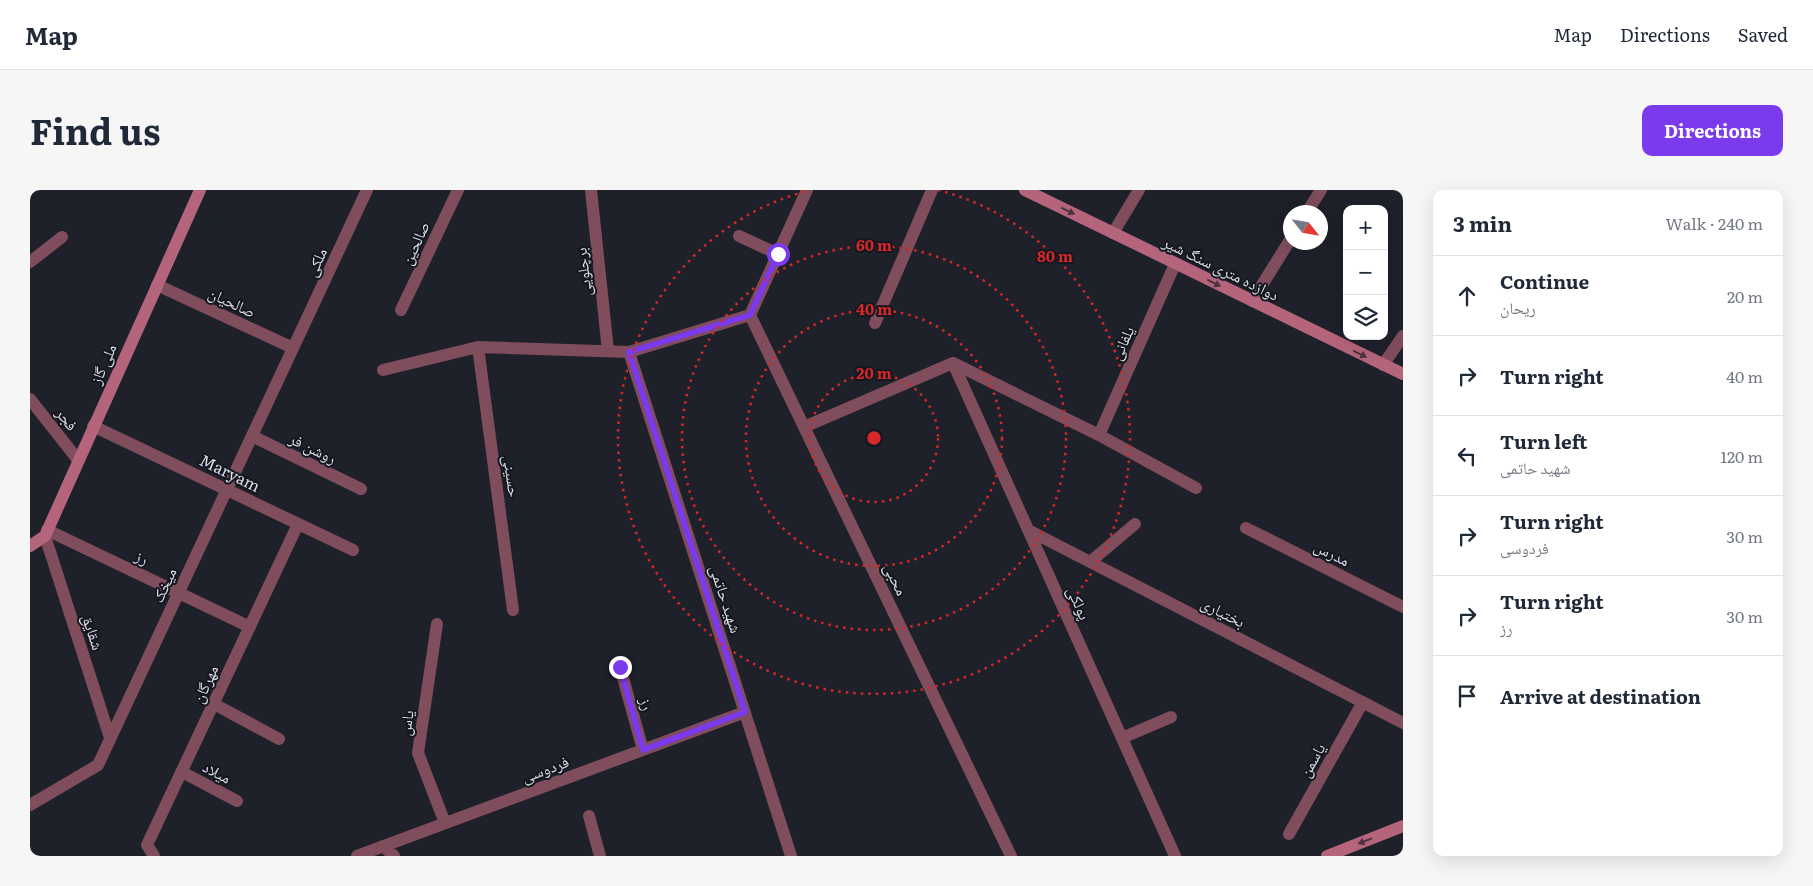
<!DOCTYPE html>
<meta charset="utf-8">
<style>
:root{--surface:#fff;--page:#f6f6f7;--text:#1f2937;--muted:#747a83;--line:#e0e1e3;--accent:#7c3aed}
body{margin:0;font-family:Literata,"Noto Naskh Arabic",serif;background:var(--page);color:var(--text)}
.controls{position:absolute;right:15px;top:15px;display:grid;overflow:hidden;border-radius:10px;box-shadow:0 5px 20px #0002}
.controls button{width:45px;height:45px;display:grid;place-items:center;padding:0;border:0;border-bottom:1px solid var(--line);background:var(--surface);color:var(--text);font:25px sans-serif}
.compass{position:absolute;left:1253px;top:15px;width:45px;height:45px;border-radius:50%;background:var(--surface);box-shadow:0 5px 20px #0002;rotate:121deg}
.stop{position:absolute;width:15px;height:15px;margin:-11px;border:4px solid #7c3aed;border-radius:50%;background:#fff}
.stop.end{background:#7c3aed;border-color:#fff;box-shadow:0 1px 5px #0008}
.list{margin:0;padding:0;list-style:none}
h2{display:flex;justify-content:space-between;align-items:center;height:65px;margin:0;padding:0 20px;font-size:21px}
h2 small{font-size:16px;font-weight:400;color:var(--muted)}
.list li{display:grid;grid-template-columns:32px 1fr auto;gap:15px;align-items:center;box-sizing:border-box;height:80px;padding:0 20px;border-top:1px solid var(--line)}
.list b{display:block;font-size:19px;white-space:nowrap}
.list p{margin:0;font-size:16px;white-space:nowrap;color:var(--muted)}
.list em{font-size:16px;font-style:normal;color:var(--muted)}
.icon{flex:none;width:28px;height:28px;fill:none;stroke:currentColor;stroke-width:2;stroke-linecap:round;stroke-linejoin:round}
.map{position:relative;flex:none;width:1373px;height:666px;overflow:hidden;border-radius:10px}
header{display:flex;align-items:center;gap:30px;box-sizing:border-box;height:70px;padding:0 25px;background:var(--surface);border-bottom:1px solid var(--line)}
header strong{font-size:24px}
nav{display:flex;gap:28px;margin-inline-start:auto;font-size:18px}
.intro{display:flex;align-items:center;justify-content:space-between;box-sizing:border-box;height:120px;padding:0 30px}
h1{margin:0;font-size:35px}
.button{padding:12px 22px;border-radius:10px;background:var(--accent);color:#fff;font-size:18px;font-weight:700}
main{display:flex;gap:30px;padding:0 30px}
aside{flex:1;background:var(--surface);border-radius:10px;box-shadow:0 5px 20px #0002}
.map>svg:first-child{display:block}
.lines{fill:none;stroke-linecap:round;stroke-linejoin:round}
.street{stroke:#7f4d5b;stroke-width:12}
.secondary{stroke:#b4657c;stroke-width:12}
.oneway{fill:#4d3240}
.route{stroke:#7c3aed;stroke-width:6}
.ring{fill:none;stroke:#d62828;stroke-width:2.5;stroke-dasharray:2.5 5}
.labels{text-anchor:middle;stroke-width:4;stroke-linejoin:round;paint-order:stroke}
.street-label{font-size:16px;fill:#dadce3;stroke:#151720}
.centre{fill:#d62828;stroke:#151720;stroke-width:2.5}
.ring-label{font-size:15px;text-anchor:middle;font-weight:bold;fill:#d62828;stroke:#151720;stroke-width:4;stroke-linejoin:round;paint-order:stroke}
</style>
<header>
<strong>Map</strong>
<nav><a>Map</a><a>Directions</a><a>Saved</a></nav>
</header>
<div class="intro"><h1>Find us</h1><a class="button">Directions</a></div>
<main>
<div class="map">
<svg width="1373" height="666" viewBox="0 0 1373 666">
<rect width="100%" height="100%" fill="#1e202a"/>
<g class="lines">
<path class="street" d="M561,0L578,161
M1277,22L1291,0
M1083,43L1109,0
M709,46L748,64
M0,72L32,47
M127,95L263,158
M1222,111L1260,50
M371,120L428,0
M720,125L981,666
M720,125L777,0
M845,133L902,0
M448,157L483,420
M599,162L761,666
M923,173L1145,666
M1353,175L1373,146
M353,180L448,157L599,162L720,125
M0,209L48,270
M63,236L323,360
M774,237L923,173L1069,245L1166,298
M1069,245L1145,74
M222,246L331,299
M1216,338L1373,417
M17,340L220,437
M998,340L1373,533
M15,346L80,548
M1060,372L1105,334
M407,434L388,563L415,633
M590,477L613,560
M184,514L249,549
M1092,548L1141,527
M152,582L207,611
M0,615L68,575L337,0
M559,626L570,666
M1259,644L1333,512
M353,656L364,666
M124,666L117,655L268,334
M327,666L715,522"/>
<path class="secondary" d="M995,0L1373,184
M0,356L15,346L170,0
M1297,666L1373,636"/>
</g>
<defs><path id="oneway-solid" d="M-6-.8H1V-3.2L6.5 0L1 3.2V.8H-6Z" transform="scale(1.25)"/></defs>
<g class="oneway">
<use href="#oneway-solid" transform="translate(1038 21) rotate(26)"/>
<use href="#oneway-solid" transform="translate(1184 93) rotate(26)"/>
<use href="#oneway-solid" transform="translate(1330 164) rotate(26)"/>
<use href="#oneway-solid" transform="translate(1335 651) rotate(159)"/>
</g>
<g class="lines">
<path class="route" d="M590,477L613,560L715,522L599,162L720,125L748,64"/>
</g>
<g class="ring">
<circle cx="844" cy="248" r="64"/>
<circle cx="844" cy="248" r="128"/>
<circle cx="844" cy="248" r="192"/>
<path d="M908 0A256 256 0 1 1 780 0"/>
</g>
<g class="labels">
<g class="street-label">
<text transform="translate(385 53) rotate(-65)" y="6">صالحین</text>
<text transform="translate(286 72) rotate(-65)" y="6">ملکی</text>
<text transform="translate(1191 78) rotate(26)" y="6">دوازده متری سنگ شیر</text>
<text transform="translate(553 82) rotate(-96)" y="6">برچلویی</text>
<text transform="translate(202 112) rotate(25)" y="6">صالحیان</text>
<text transform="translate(1092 153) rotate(-66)" y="6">یلفانی</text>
<text transform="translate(73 174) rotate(-66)" y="6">ملی گاز</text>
<text transform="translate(37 229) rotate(52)" y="6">فجر</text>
<text transform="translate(283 258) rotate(26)" y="6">روشن فر</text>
<text transform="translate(200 283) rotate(26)" y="6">Maryam</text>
<text transform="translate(482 286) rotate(82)" y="6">حسینی</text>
<text transform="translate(1302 363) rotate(27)" y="6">مدرس</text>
<text transform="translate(112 367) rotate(25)" y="6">رز</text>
<text transform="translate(866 389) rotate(64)" y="6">محبی</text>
<text transform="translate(134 395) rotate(-65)" y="6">میخک</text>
<text transform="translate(696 409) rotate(72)" y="6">شهید حاتمی</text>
<text transform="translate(1049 413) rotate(66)" y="6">پولکی</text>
<text transform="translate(1193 422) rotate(27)" y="6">بختیاری</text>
<text transform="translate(63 442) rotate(72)" y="6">شقایق</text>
<text transform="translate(175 494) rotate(-65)" y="6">مهرگان</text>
<text transform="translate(617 514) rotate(75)" y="6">رز</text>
<text transform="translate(376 533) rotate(-82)" y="6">یاس</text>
<text transform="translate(1282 570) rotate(-61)" y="6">یاسمن</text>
<text transform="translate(515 579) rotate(-20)" y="6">فردوسی</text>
<text transform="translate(187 582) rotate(28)" y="6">میلاد</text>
</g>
</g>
<circle cx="844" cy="248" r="8" class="centre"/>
<g class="ring-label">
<text x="844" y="61">60 m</text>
<text x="1025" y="72">80 m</text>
<text x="844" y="125">40 m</text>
<text x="844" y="189">20 m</text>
</g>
</svg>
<div class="controls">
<button>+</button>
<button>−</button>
<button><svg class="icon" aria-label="layers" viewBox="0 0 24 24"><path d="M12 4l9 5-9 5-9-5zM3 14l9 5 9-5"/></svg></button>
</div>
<svg class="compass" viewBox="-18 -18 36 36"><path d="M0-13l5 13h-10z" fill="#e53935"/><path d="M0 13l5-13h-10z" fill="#747a83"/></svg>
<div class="stop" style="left:748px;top:64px"></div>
<div class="stop end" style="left:590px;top:477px"></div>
</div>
<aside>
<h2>3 min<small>Walk · 240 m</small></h2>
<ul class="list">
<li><svg class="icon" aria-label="ahead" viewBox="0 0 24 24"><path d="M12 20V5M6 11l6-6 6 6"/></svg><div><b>Continue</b><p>ریحان</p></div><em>20 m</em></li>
<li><svg class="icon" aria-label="right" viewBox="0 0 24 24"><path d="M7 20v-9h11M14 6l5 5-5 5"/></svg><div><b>Turn right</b></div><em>40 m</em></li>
<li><svg class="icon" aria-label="left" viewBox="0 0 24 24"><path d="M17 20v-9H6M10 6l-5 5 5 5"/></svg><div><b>Turn left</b><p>شهید حاتمی</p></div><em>120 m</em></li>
<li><svg class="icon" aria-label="right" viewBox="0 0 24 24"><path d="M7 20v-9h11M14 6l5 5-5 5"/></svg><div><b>Turn right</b><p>فردوسی</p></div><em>30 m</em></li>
<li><svg class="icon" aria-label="right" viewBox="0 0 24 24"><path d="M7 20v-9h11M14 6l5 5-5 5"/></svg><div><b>Turn right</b><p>رز</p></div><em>30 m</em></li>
<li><svg class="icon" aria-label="arrive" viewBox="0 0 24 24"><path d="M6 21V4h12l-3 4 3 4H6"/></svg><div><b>Arrive at destination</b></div></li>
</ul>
</aside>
</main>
